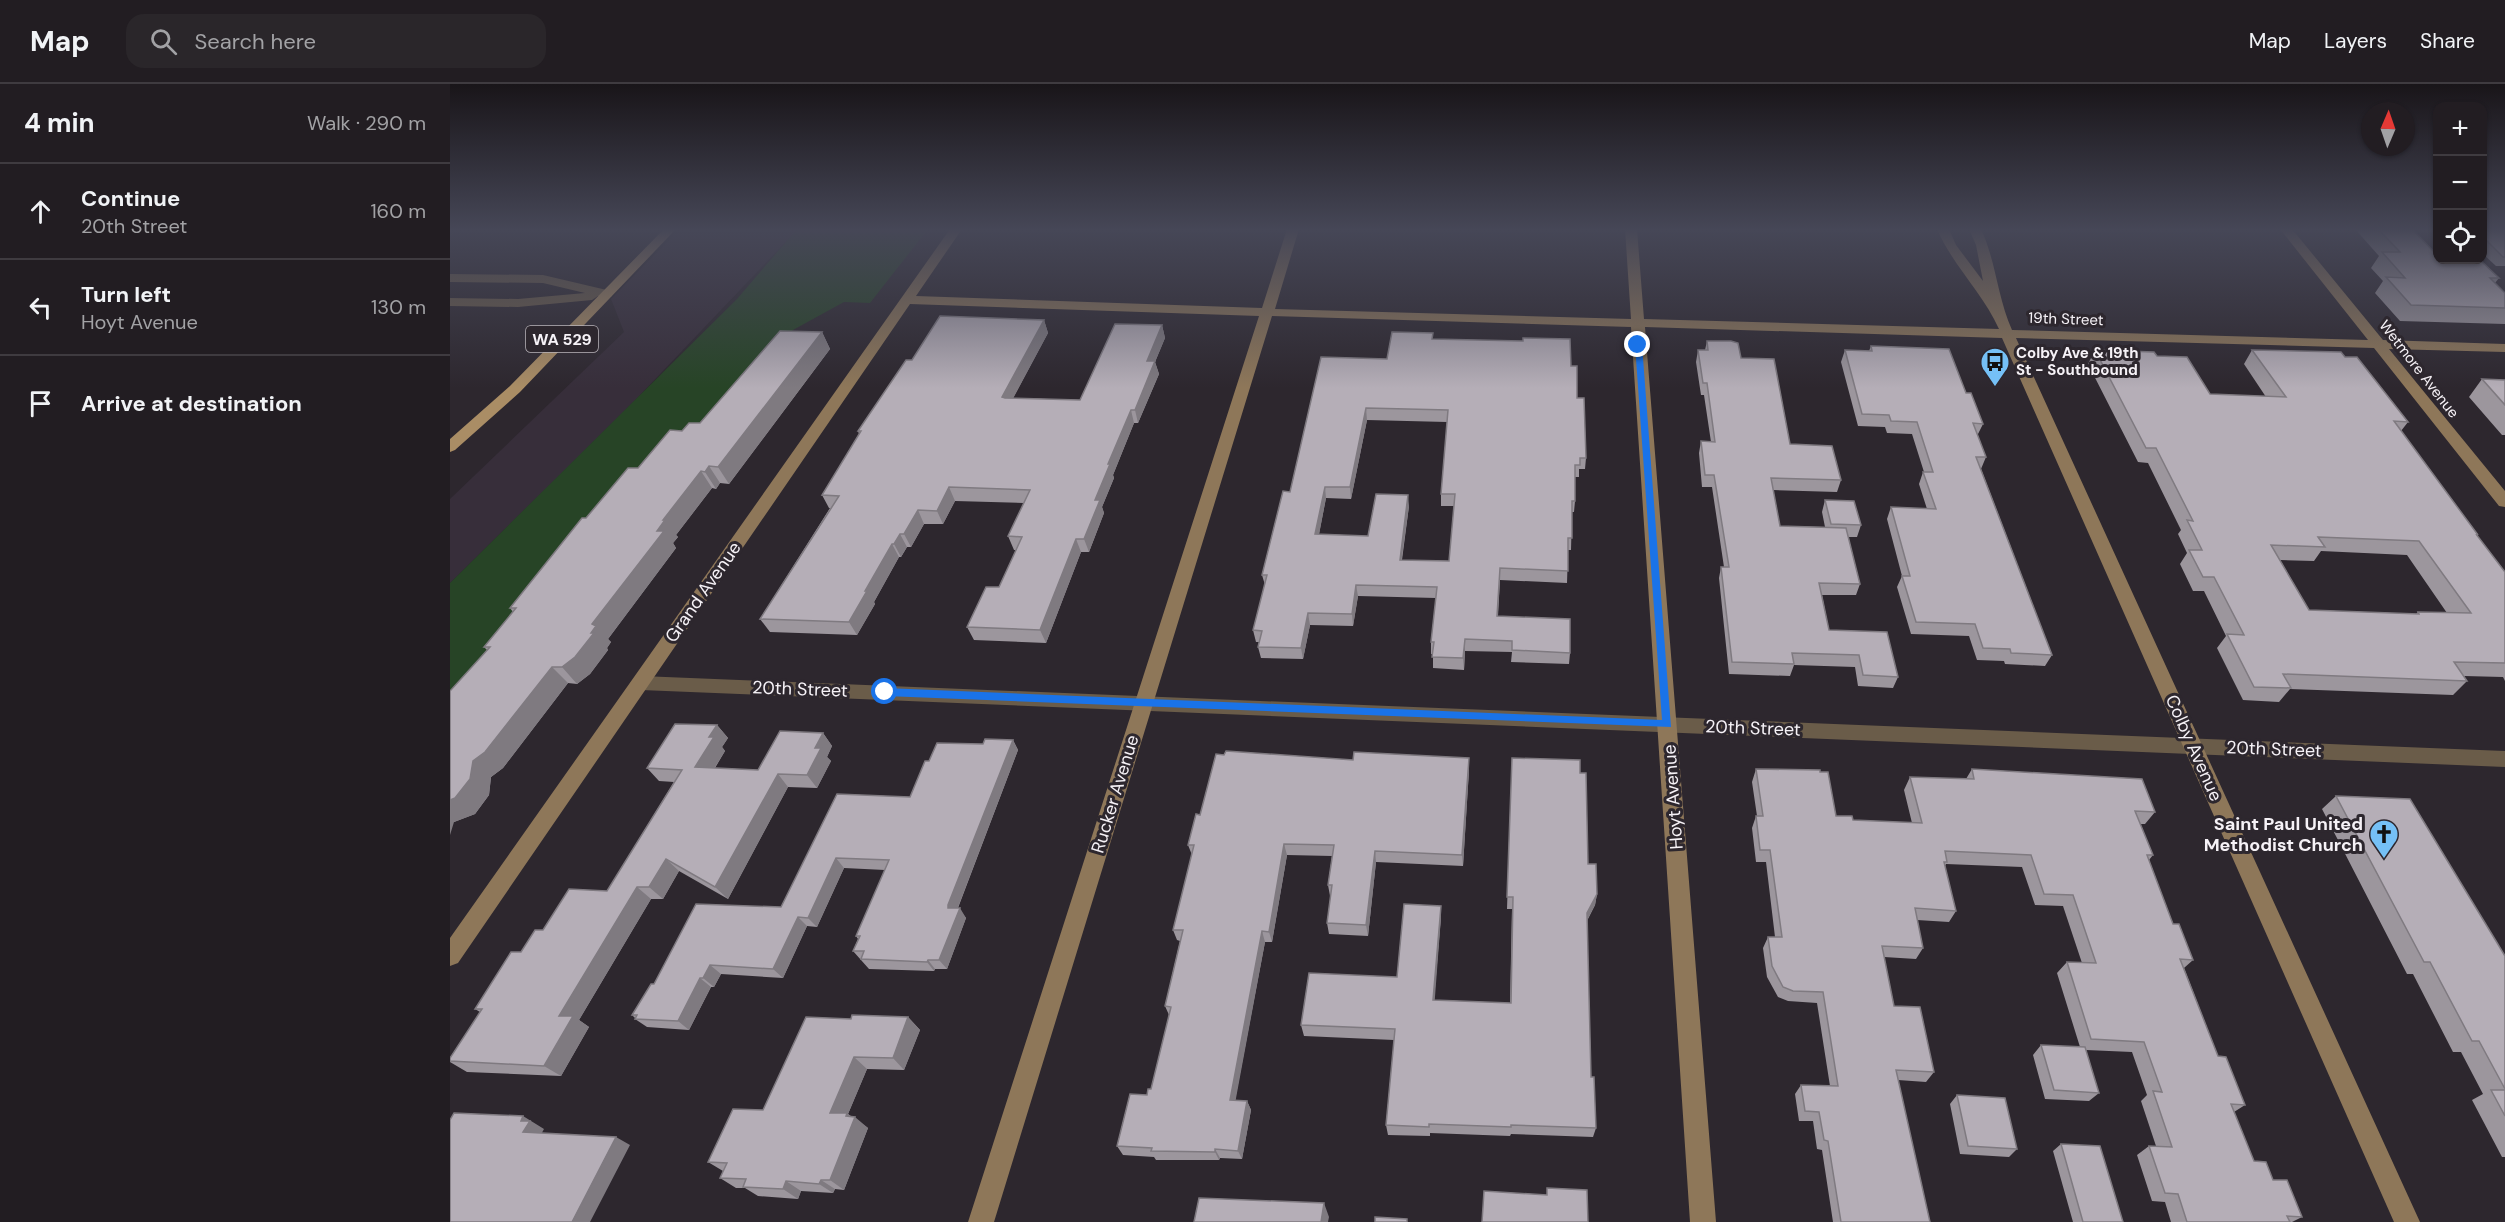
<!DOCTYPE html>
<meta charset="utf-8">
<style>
:root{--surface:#221d22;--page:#2a262a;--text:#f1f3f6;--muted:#a2a2a5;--line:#3f3b40}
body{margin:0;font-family:"DM Sans",sans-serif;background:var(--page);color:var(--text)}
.controls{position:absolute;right:18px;top:18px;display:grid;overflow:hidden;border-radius:12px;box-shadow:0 2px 4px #0004}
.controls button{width:54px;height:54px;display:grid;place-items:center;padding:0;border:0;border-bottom:2px solid var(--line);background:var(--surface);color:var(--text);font:30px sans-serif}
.compass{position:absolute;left:1911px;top:18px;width:54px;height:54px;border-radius:50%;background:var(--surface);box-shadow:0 2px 4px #0004;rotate:2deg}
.stop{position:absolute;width:18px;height:18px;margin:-14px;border:4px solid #1a73e8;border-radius:50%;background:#fff}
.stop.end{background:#1a73e8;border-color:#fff;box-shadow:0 2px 6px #0008}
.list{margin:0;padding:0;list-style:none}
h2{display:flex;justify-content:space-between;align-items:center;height:78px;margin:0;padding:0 24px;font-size:26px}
h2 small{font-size:20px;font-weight:400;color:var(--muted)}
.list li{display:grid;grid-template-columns:39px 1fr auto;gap:18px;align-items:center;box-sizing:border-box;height:96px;padding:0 24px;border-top:2px solid var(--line)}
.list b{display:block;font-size:22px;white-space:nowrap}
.list p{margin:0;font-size:20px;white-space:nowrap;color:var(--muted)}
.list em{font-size:20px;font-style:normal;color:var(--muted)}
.icon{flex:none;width:33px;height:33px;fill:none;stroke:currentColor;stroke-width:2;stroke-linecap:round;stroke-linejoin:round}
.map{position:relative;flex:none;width:2055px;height:1138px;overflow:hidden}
header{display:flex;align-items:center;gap:36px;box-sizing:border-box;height:84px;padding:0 30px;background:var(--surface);border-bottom:2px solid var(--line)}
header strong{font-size:28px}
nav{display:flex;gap:33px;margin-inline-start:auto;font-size:21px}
.search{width:420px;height:54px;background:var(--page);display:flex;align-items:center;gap:15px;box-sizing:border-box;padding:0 21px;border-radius:18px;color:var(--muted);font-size:22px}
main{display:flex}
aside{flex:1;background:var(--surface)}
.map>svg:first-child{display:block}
.built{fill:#372e3a}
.green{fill:#274426}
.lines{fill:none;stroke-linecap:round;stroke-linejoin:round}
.street{fill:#6a5c49;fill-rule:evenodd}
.secondary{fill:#8e7759;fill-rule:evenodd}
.primary{fill:#aa8d65;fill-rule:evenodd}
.wall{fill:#9c969d;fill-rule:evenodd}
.shaded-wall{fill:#7f7a80}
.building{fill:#b5aeb7;stroke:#7f7a80;stroke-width:1.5;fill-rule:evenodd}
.route{fill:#1a73e8}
.labels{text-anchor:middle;stroke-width:6;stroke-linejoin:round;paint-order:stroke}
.far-street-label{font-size:15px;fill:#f6f2f7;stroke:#2d272e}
.far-poi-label{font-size:15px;font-weight:bold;fill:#f6f2f7;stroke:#2d272e;text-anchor:start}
.shield{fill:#2d272e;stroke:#bab5bb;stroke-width:1.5}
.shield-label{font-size:16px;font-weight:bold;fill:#f6f2f7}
.street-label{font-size:18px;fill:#f6f2f7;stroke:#2d272e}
.poi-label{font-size:18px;font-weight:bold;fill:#f6f2f7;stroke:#2d272e;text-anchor:end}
</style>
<header>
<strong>Map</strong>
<div class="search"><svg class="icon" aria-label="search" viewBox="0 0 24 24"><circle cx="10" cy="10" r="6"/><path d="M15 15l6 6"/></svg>Search here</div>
<nav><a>Map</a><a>Layers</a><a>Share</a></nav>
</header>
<main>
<aside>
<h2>4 min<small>Walk · 290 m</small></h2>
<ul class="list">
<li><svg class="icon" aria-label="ahead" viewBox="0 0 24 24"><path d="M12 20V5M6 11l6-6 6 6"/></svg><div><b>Continue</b><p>20th Street</p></div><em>160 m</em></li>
<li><svg class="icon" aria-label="left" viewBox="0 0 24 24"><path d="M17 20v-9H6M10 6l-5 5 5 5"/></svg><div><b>Turn left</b><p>Hoyt Avenue</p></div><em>130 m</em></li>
<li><svg class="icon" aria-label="arrive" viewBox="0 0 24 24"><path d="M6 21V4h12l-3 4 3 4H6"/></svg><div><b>Arrive at destination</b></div></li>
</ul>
</aside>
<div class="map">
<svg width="2055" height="1138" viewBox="0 0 2055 1138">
<rect width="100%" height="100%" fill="#2d272e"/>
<path class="built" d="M230,145H348L172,330L0,499V415L174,248L161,215Z"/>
<path class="green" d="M347,145H478L420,219L394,218L343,246L251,355L0,619V499L287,215Z"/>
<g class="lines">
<path class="street" d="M0,190L93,191L161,207L163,210L161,213L148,212L142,216L68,223L0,222V214L68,215L135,209L93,199L0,198Z
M191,592L2055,667V683L191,606L184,604L182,599L184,594Z"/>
<path class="secondary" d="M500,145H512L466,212L812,224L837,145H849L825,225L1181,235L1175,145H1187L1194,235L1549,245C1533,209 1503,182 1487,145H1499L1506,161L1533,197L1526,161L1519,145H1531C1546,177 1547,212 1562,246L1918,256L1830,145H1842L1933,256L2055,260V268L1939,265L2055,407V423L2049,422L1924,264L1566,254L1970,1138H1944L1552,254L1195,243L1266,1138H1240L1181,243L822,232L544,1138H518L809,232L460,220L8,879L0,882V854Z"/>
<path class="primary" d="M214,145H226L70,308L5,366L0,368V355L60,302Z"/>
</g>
<path class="wall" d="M1905,145H1962L1985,169L2049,194L2045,199L2055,209V240L1950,237L1925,209L1933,197L1921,184L1929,172Z
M2032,145H2055V182H2046L2032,169Z
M594,236L598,249L563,314L630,316L712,241L715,254L705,278L709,290L688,339H684L663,391L664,394L652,423L654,429L639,468H631L596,559L524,556L517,543L549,503L566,466H564L558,452L574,419L505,417L493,440H474L461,463H457L451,473H449L424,518L425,520L407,551L320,548L310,535L380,424H379L372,411L409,350L408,347L462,276Z
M372,248L380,265L279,400L270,399L266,405L262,404L226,451L228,453L223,459L226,464L158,555L161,558L157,564L158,566L140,590L127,600L118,599L53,684L41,693L39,711L25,730L4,738L1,608L37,566L34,563L63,528L60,524L136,434L188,384L232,347L250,339Z
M983,255L1121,282L1127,314L1136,374L1135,385H1129V393H1125V417L1124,428H1122L1121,466H1118L1117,499L1050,496L1048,532L1120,569L1119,580L1061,578L1062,568L1015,567L1014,586L983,584V570H981V558L986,514L908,512L903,542L860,541L853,575L811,574L808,563L809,558H806L803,546L815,501L812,491L840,408L937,275ZM917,336L997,338L991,410V422H1004L999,477L952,476L959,422L918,452L869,450L876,414L901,415Z
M1257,257L1291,274L1340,360L1391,396L1387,408L1323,406L1330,442L1375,443L1372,428L1375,416L1411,441L1407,453H1398L1410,500L1406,511H1372L1379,546L1448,593L1443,604L1408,602L1405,583L1344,581L1340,592L1279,590L1269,494L1271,483H1274L1262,403H1252L1249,369L1251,357L1261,358L1254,311H1251L1246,278L1248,266H1255Z
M1421,262L1516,309L1533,340L1527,352L1536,373L1531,385L1602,571L1595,582L1555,580L1554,577L1527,576L1519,552L1461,550L1447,503L1452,492L1437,435L1441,423L1477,425L1469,400L1473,388H1474L1462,350L1437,349L1435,343L1408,342L1391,278L1395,266L1419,267Z
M1645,266L1707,272L1760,310L1816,313L1794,280L1802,266L1895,273L1958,338L1951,347L2028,451L2027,452L2055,488V597L2053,593L2014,592L2017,597L2003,611L1840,605L1829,618L1793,616L1767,564L1776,552L1754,507H1743L1730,480L1737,469L1728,450L1731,446L1698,379L1688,378L1638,280ZM1871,467L1957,471L1997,529L1968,528L1966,530L1859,526L1830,476L1864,477Z
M2032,295L2055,296V351H2052L2019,313Z
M267,641L278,654L272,663L275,667L265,684L308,686L373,649L382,662L377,673L381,677L367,704L338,703L278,815L229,787L213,815H201L129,936L139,943L111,992L17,988L0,978V974L30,928L25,925L71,868L93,846L157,807L224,698L209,697L197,684Z
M563,656L568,666L508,824L516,834L497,885H485L484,887L419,885L403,867L408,855L406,852L435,786L394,784L367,843L357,842L333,894L271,890L264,903H261L239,946L197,943L185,935V934L182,931L204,900L331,823L387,710L460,713L479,677L533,660Z
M1019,674V686L1013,782L926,778L918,852L879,850L877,839L881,812H880L878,801L882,772L837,771L822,858H815L785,1016L797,1017L801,1026L792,1075L770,1074L769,1076H706L704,1073L673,1071L667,1062L701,1005L719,931L715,922L730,857L727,856L723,846L742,771L738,761L750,731L903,676Z
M1062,674L1130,689L1138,780L1147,810L1145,821L1137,837L1141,993L1146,1044L1143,1053L1061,1050L1060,1052L980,1049V1052L938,1051L936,1041L944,956L854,952L851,941L947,893L991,822V833L984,916L1060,919L1062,825H1057Z
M1306,685L1386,732L1403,736L1462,739L1454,706L1460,693L1516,695L1522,685L1705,728L1695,740H1690L1703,771L1699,776L1723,840L1743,876L1734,884L1768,972L1795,1021L1784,1028L1804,1077L1823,1096L1852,1133L1842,1138H1721L1715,1118L1702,1117L1687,1071L1699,1062H1706L1691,1017L1697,1011L1682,968L1636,966L1649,1009L1639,1017L1595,1015L1583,971L1591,961L1630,963L1607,889L1617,878L1632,879L1613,822L1585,821L1572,783L1496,780L1495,782L1506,827L1499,838L1467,836L1473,864L1466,875L1434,873L1444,922L1484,988L1476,998L1448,996L1480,1138H1383L1372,1066L1367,1065L1363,1037H1349L1345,1010L1351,1001L1380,1002L1367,919L1338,917L1328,913L1317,893L1313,864L1318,853H1325L1316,778H1306L1302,744L1306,732H1307L1302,698Z
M1886,712L2055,872V1073H2052L2022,1016L2033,1010L2011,968H2003L1963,890H1957L1872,725Z
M458,933L470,946L454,986L417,985L398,1030L418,1044L394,1106L385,1105L383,1109L351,1107L348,1115L308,1112L295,1104H286L270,1094L273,1087L258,1078L313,1026L401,935Z
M1507,1011L1567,1065L1559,1073L1510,1070L1500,1020Z
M1611,1060L1673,1138H1623L1603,1067Z"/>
<path class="shaded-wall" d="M594,236L598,249L557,326L552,313Z
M712,241L715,254L705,278L709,290L688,339L685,326L697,277Z
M372,248L380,265L279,400L268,383Z
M916,324L917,336L901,415L900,403Z
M681,326L684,339L663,391L664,394L652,423L654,429L639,468L634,455L645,416L658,380Z
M259,382L270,399L266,405L255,388Z
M251,387L262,404L226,451L228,453L223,459L226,464L158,555L161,558L157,564L158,566L140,590L127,600L112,583L141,549L142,540L207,447L213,436Z
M499,403L505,417L493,440L487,427Z
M875,403L876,414L867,461L865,450Z
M958,411L959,422L950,487V476Z
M468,426L474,440L461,463L454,450Z
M450,450L457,463L451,473L444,460Z
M626,455L631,468L596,559L590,546Z
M442,460L449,473L424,518L425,520L407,551L399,538L415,507Z
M906,501L908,512L903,542L902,530Z
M858,529L860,541L853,575L851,564Z
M1015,555V567L1014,586L1013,574Z
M102,583L118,599L53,684L41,693L39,711L25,730L4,738L0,751V716L23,677Z
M267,641L278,654L272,663L275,667L257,696L245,683L259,653Z
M373,649L382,662L377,673L381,677L367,704L357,691L365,664Z
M563,656L568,666L505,831L498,824V821Z
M1019,674V686L1013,782L1012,771Z
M328,690L338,703L278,815L265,803Z
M834,760L837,771L822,858L819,848Z
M925,767L926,778L918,852L916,841Z
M386,774L394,784L367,843L358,834Z
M216,775L229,787L213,815L199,803Z
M187,803L201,815L129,936L139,943L111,992L94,982L109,932Z
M1147,810L1145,821L1135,840L1137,829Z
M991,822V833L984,926L983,916Z
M510,824L516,834L497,885L489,876Z
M348,833L357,842L333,894L323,885Z
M812,847L815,858L784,1025L780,1016Z
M478,876L485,885L484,887L477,878Z
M260,881L271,890L264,903L253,894Z
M250,894L261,903L239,946L228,937Z
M458,933L470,946L454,986L443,974Z
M404,973L417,985L398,1030L404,1035L405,1033L418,1044L394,1106L380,1096V1029Z
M797,1017L801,1026L792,1075L788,1067Z
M73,1032L94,1045L88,1056L73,1048L71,1037Z
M166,1053L180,1061L140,1138H122Z
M765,1065L770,1074L769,1076L765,1068Z
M371,1096L385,1105L383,1109L369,1100Z
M336,1097L351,1107L348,1115L333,1105Z
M874,1119L879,1133L878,1138H871Z"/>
<path class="building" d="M1928,145H1962L1985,169H1988V176H2030L2049,194H2040L2055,209V224L1961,221L1936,193L1955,194L1932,168H1950Z
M2032,145H2055V173H2053L2032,152Z
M490,232L594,236L552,313L555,314L630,316L665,240L712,241L697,277H705L685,326H681L658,380H660L645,416H650L634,455H626L590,546L517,543L536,503H549L572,453L558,452L580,406L499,403L487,427L468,426L454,450H450L444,460H442L415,507H417L399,538L310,535L389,412L372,411L411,347H408L456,276H462Z
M330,247L372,248L268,383L259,382L255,388L251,387L213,436H215L207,447H214L142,540L146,542L141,549H144L125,573L112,583H102L35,668L23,677L20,695L5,714L0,716V607L40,563H34L66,524H60L132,434H136L178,384H188L220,346L232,347L239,339H250Z
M942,248L983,249L982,255L1073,257V254L1120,255L1121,282H1127V314H1134L1136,374H1130V381H1125V417H1122V454H1118V487L1050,484L1047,532L1120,535V569L1062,566V557L1015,555L1013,574L982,573L984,558H981L987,503L906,501L902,530L858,529L851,564L808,563L812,547L803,546L817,491H812L833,407L840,408L871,273L937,275ZM916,324L998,326L991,410H1005L999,477L950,476L958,411L926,410L918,452L865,450L875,403H900Z
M1257,257H1281L1288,259L1291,274L1324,275L1340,360L1382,362L1391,396L1321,394L1330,442L1396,444L1410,500L1369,499L1379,546L1437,548L1448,593L1413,591L1409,571L1342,569L1344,580L1282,578L1271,483H1279L1264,391H1255L1251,357L1265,358L1257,299H1253L1248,266H1258Z
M1421,262L1499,265L1516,309H1521L1533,340L1523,339L1536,373H1526L1602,571L1561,569L1560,565L1533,564L1525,540L1466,538L1452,492H1460L1441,423L1486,425L1473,388H1483L1467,338L1441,337L1439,331L1412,330L1395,266L1422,267Z
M1645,266L1704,268L1707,272L1737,273L1760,310L1836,313L1802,266L1891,268L1895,273H1907L1958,338L1944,337L2028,451L2026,450L2055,488V579L2004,578L2017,597L1833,590L1841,604L1804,603L1777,550L1794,551L1764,493H1753L1739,466H1752L1737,436L1743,437L1706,364H1696ZM1868,453L1969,457L2021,529L1968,528L1969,530L1859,526L1821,461L1875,463Z
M2032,295L2055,296V321Z
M1375,416L1404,417L1411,441L1381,440Z
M225,640L267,641L259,653H264L245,683L308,686L330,647L373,649L365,664H371L357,691L328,690L265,803L216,775L199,803H187L109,932H123L94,982L0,977V974L32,925H25L61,868H71L85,846H93L119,805L157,807L232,686L197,684Z
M535,655L563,656L498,821V824H510L489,876H478L477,878L411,875L414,867H403L410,852H406L439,776L386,774L358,834L348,833L323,885L260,881L253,894H250L228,937L185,935L187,931H182L201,900H204L246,820L331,823L387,710L460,713L475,677H479L487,659L533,660Z
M776,667L903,676L904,668L1019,674L1012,771L925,767L916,841L877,839L882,801H878L884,761L834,760L819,848L812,847L780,1016L797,1017L788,1067L765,1065V1068L701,1067L702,1064L667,1062L680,1010L697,1011L698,1005H701L721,923L715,922L733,846H723L744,761H738L746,730L750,731L766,670L774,671Z
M1062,674L1130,676V689H1136L1138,780H1146L1147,810L1137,829L1141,993H1144L1146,1044L1061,1041V1043L979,1040V1043L936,1041L945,945L851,941L859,889L947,893L954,820L991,822L983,916L1061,919L1063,813H1057Z
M1306,685L1370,686V688H1378L1386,732H1402L1403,736L1472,739L1460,693L1524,695L1522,685L1692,695L1705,728L1685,727L1703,771H1697L1723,840H1729L1743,876L1730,875L1768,972L1776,973L1795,1021L1781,1020L1804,1077L1816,1078L1823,1096H1837L1852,1133L1837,1132L1840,1138H1737L1728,1110L1715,1109L1699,1062L1722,1063L1703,1007L1712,1008L1694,958L1641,955L1617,878L1646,879L1623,811L1594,810L1581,771L1495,767L1497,778H1494L1506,827L1465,824L1473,864L1432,862L1444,922L1470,923L1484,988L1446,986L1480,1138H1391L1378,1057L1374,1056L1369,1028L1355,1027L1351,1001L1388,1002L1373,908L1343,907L1333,903L1322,882L1318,853H1332L1320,766H1310L1306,732H1313Z
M1886,712L1960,715L2046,857L2055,872V1005L2029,957H2022L1980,878H1974Z
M402,931L458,933L443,974L404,973L380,1029H397L396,1032L405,1033L380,1096H371L369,1100L336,1097L333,1105L293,1103L296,1095L270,1094L277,1079L258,1078L283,1025L313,1026L356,933L401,935Z
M1591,961L1635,963L1649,1009L1604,1006Z
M2041,1006H2055V1032Z
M1507,1011L1555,1014L1567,1065L1518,1062Z
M4,1029L73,1032L71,1037H80L73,1048L166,1053L122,1138H0V1036Z
M1611,1060L1650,1062L1673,1138H1633Z
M1097,1104L1137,1106L1138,1138H1032L1034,1107L1097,1111Z
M749,1114L874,1119L871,1138H744Z
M925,1133L957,1135V1138H925Z"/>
<linearGradient id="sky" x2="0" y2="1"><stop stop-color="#191519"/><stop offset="0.48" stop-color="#464757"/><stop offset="1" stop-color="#464757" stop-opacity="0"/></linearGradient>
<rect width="2055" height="304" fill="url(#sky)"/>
<path class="route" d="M1188,258L1192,261L1221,643L435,612L430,608L435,604L1212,636L1185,261Z"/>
<defs>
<g id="bus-pin" transform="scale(1.5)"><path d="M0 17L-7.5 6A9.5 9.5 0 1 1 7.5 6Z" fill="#75c0f6" stroke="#2d272e"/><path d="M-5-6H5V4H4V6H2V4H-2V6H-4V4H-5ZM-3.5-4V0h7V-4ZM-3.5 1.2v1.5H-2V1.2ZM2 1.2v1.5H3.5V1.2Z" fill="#111"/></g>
<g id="church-pin" transform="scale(1.5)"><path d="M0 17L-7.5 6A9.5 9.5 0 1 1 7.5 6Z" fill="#75c0f6" stroke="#2d272e"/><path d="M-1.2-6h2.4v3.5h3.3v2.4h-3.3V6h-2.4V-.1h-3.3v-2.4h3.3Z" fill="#111"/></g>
</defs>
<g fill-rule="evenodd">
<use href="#bus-pin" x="1545" y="278"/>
<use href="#church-pin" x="1934" y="750"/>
</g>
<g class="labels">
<g class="far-street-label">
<text transform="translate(1616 235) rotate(2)" y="5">19th Street</text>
<text transform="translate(1969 285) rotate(52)" y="5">Wetmore Avenue</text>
</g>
<g class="far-poi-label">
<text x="1566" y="274">Colby Ave &amp; 19th<tspan x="1566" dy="17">St - Southbound</tspan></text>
</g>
<rect class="shield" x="76" y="242" width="72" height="26" rx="4.5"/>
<g class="shield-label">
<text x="112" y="261">WA 529</text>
</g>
<g class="street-label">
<text transform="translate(253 508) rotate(-55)" y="6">Grand Avenue</text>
<text transform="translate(350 605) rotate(2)" y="6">20th Street</text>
<text transform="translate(1303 644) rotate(2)" y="6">20th Street</text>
<text transform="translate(1744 664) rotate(66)" y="6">Colby Avenue</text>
<text transform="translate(1824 665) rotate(2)" y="6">20th Street</text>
<text transform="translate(665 710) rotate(-73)" y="6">Rucker Avenue</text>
<text transform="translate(1223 713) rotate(-94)" y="6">Hoyt Avenue</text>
</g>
<g class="poi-label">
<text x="1913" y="746">Saint Paul United<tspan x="1913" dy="21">Methodist Church</tspan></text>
</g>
</g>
</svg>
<div class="controls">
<button>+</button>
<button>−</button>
<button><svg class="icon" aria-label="locate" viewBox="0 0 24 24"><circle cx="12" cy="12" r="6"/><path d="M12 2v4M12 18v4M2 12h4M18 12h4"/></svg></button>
</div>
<svg class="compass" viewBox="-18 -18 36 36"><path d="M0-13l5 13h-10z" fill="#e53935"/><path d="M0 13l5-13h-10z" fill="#a2a2a5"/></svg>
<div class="stop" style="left:435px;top:608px"></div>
<div class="stop end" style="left:1188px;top:261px"></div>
</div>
</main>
